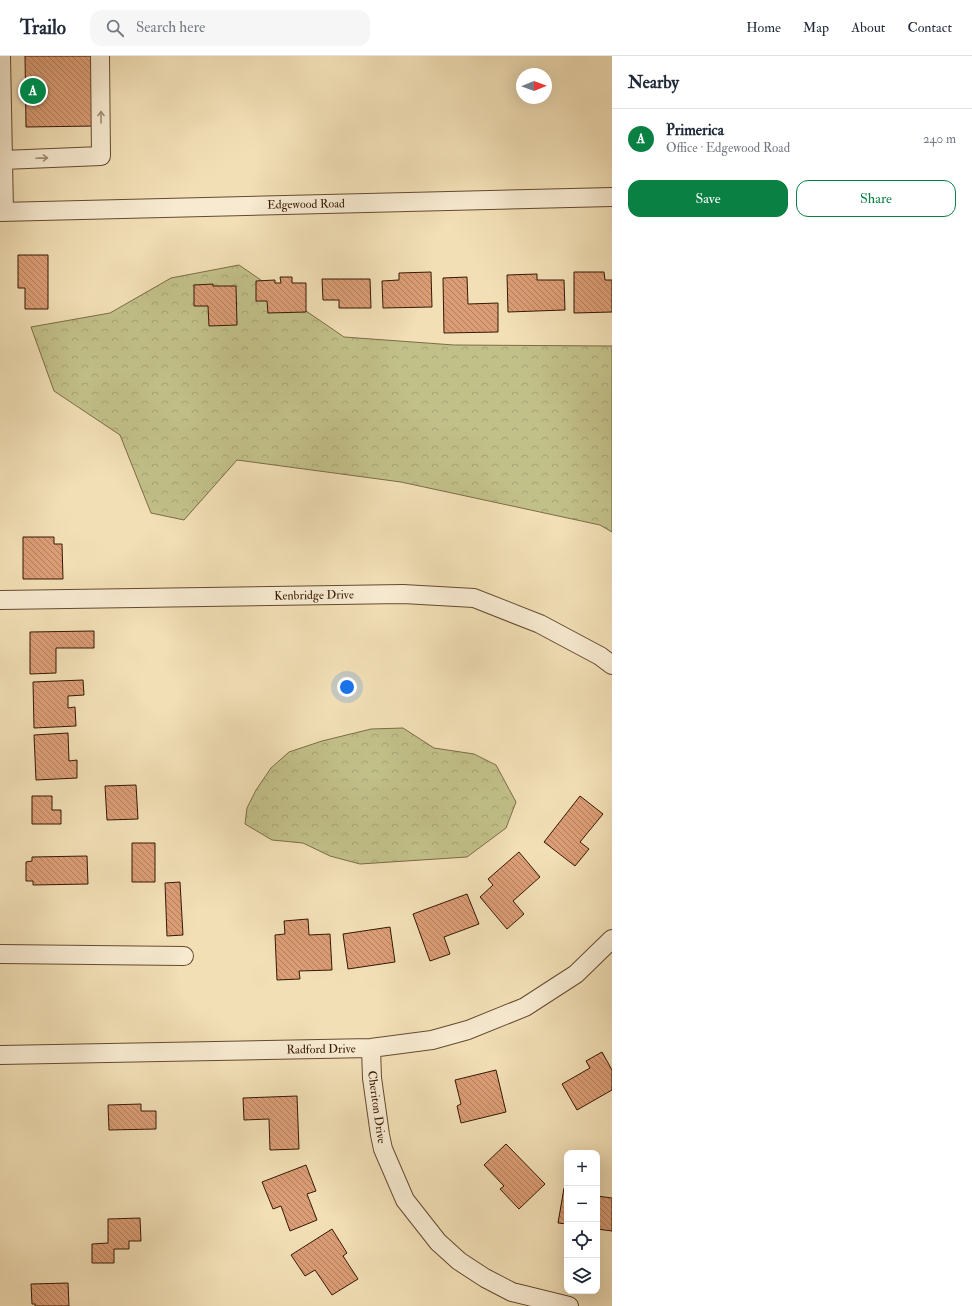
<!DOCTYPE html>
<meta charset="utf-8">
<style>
:root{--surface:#fff;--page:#f6f6f7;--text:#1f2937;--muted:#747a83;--line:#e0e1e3;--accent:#0b8043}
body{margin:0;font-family:"IM FELL Double Pica",serif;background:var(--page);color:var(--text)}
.controls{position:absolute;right:12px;bottom:12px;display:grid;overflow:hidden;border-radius:8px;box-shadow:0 4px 16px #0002}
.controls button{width:36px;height:36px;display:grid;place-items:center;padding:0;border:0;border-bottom:1px solid var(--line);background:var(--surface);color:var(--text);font:20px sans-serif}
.compass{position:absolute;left:516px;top:12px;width:36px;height:36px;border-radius:50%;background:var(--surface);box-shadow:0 4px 16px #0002;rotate:89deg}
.you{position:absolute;left:347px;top:631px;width:14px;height:14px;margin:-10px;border:3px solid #fff;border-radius:50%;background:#1a73e8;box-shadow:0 0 0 6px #1a73e833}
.badge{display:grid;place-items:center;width:26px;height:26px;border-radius:50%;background:var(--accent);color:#fff;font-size:13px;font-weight:700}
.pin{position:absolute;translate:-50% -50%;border:2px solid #fff;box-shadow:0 1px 4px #0006}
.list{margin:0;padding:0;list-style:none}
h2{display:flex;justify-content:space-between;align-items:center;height:52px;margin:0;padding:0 16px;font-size:17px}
h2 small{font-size:13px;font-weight:400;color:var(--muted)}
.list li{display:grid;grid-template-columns:26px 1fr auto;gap:12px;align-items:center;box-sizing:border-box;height:60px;padding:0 16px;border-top:1px solid var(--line)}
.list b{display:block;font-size:15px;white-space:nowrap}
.list p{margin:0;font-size:13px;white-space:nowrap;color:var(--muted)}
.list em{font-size:13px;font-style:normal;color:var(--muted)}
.actions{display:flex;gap:8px;padding:12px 16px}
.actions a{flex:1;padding:9px 0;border:1px solid var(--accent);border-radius:12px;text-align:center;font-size:14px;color:var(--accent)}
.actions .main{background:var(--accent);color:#fff}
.icon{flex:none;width:22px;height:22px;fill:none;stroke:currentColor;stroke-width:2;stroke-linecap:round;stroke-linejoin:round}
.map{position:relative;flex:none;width:612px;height:1250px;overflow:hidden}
header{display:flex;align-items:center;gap:24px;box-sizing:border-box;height:56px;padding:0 20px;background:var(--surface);border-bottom:1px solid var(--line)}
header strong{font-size:19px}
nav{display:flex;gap:22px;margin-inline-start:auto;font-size:14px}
.search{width:280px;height:36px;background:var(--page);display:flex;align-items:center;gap:10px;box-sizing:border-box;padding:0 14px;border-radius:12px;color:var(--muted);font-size:15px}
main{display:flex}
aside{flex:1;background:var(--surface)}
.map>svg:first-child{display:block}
.forest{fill:url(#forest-crowns);stroke:#7c6c46}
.building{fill:url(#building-back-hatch);stroke:#361804}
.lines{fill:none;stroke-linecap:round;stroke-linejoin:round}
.minor-casing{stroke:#654a30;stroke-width:20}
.minor{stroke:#f7ead0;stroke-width:18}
.oneway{stroke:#a08c74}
.labels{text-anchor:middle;stroke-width:3;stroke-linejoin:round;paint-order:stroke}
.street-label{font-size:12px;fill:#361804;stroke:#f7ead0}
</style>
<header>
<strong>Trailo</strong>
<div class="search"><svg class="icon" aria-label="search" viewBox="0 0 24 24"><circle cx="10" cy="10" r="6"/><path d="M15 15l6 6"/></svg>Search here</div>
<nav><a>Home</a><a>Map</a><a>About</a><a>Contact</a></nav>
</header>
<main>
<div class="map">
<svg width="612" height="1250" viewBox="0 0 612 1250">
<defs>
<pattern id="forest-crowns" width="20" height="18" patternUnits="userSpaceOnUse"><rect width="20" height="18" fill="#c2c089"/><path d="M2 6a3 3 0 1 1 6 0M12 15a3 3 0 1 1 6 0" fill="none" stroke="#a7a475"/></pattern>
<pattern id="building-back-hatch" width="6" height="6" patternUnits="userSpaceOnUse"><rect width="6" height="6" fill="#db9d75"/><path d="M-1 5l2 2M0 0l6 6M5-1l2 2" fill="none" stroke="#b27f5e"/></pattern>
</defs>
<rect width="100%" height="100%" fill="#f2dfb6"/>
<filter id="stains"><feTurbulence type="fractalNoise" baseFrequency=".005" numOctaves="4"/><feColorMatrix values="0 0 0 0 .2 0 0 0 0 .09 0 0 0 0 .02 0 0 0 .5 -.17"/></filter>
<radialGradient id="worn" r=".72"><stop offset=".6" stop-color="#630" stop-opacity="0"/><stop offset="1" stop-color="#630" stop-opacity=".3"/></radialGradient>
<path class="forest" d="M239,209L344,281L454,289L612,290V476L600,469L401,426L237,404L184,464L151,457L120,379L54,335L31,271L110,257L171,222Z
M403,672L434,692L474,698L496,709L516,746L506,772L467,801L360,808L330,800L303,787L272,784L245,768L247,752L256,734L271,712L289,696L322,685L371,673Z"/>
<path class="building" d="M25,0H95L96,70L26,71Z
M18,199H48V253H25V232H18Z
M431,216L432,251L383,252L382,225L399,224V217Z
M574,216H604L605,224H612V256L574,257Z
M537,218V224H564L565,254L508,256L507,219Z
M280,221H292V227H306V256L268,257L267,245H256V225L275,224V227H281Z
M467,221L468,248L498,247V276L444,277L443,222Z
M322,223H370L371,252H339V244H323Z
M213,228V230H236L237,269L209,270L208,250H194V229Z
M23,481H54V488H62L63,523H23Z
M94,575V592H56V617L30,618V576Z
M83,624L84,639L68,640V652L75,651L76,670L34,672L33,626Z
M68,677L69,705L77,704V722L36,724L34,679Z
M136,729L138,763L107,764L105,730Z
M32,740H52V754H61V768H32Z
M580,740L603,758L580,786L589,793L575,810L544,786Z
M132,787H155V826H132Z
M519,796L540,821L513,845L524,858L507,873L480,841L493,829L488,823Z
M87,800L88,828L33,829V825H26V806L32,805V801Z
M180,826L183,879L167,880L165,827Z
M467,838L479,868L444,881L450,898L430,905L413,858Z
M308,863L309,879L330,878L332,914L299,915L300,923L277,924L275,879L285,878L284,865Z
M390,871L395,906L348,913L343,878Z
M602,996L612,1014V1034L577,1054L562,1028L590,1012L586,1005Z
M496,1014L506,1056L461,1067L457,1050L461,1048L455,1024Z
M297,1040L299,1093L270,1094L269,1063L244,1064L243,1042Z
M141,1048V1055H156V1073L109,1074L108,1049Z
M506,1088L545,1128L519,1153L500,1133L504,1130L484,1109Z
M306,1109L316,1135L307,1138L317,1164L290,1175L281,1150L273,1153L262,1126Z
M564,1132L567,1133V1168L558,1167Z
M597,1140L612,1142V1175L597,1173Z
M140,1162L141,1185H129V1193H114V1207H92V1188L108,1187V1163Z
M332,1173L347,1197L343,1200L358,1223L332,1239L315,1214L305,1220L291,1199Z
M68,1227L69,1250H35V1248H32L31,1228Z"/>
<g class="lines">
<g class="minor-casing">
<path id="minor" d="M1,0L4,156
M3,104L101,100L100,0
M0,156L612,141
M0,544L403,538L474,542L540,568L600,600L612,609
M0,898L184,900
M371,992L372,1022L380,1079L383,1093L405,1144L438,1186L459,1205L485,1222L512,1236L569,1250
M0,999L371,992L432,984L468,974L525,951L576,918L612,883"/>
</g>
<use href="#minor" class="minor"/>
</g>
<defs><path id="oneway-shaft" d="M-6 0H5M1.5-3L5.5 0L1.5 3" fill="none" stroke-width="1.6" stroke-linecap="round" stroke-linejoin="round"/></defs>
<g class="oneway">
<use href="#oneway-shaft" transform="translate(101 61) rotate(-90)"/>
<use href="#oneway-shaft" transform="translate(42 102) rotate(-2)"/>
</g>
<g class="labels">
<g class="street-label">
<text transform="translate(306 148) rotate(-1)" y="4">Edgewood Road</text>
<text transform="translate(314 539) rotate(-1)" y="4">Kenbridge Drive</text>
<text transform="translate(321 993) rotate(-1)" y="4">Radford Drive</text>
<text transform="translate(377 1051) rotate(82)" y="4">Cheriton Drive</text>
</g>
</g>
<rect width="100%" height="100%" filter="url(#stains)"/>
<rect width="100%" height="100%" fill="url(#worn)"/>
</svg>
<div class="controls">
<button>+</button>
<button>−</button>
<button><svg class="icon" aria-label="locate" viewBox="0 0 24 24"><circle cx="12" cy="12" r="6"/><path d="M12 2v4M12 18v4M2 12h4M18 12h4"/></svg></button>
<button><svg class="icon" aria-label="layers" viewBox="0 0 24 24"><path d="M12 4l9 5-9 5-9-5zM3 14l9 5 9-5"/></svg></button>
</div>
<svg class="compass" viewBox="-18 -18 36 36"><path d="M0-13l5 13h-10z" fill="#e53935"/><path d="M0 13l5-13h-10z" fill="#747a83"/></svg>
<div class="you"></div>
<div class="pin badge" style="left:33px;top:35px">A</div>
</div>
<aside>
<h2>Nearby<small></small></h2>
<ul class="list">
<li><span class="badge">A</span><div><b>Primerica</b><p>Office · Edgewood Road</p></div><em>240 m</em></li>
</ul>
<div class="actions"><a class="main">Save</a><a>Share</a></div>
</aside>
</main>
